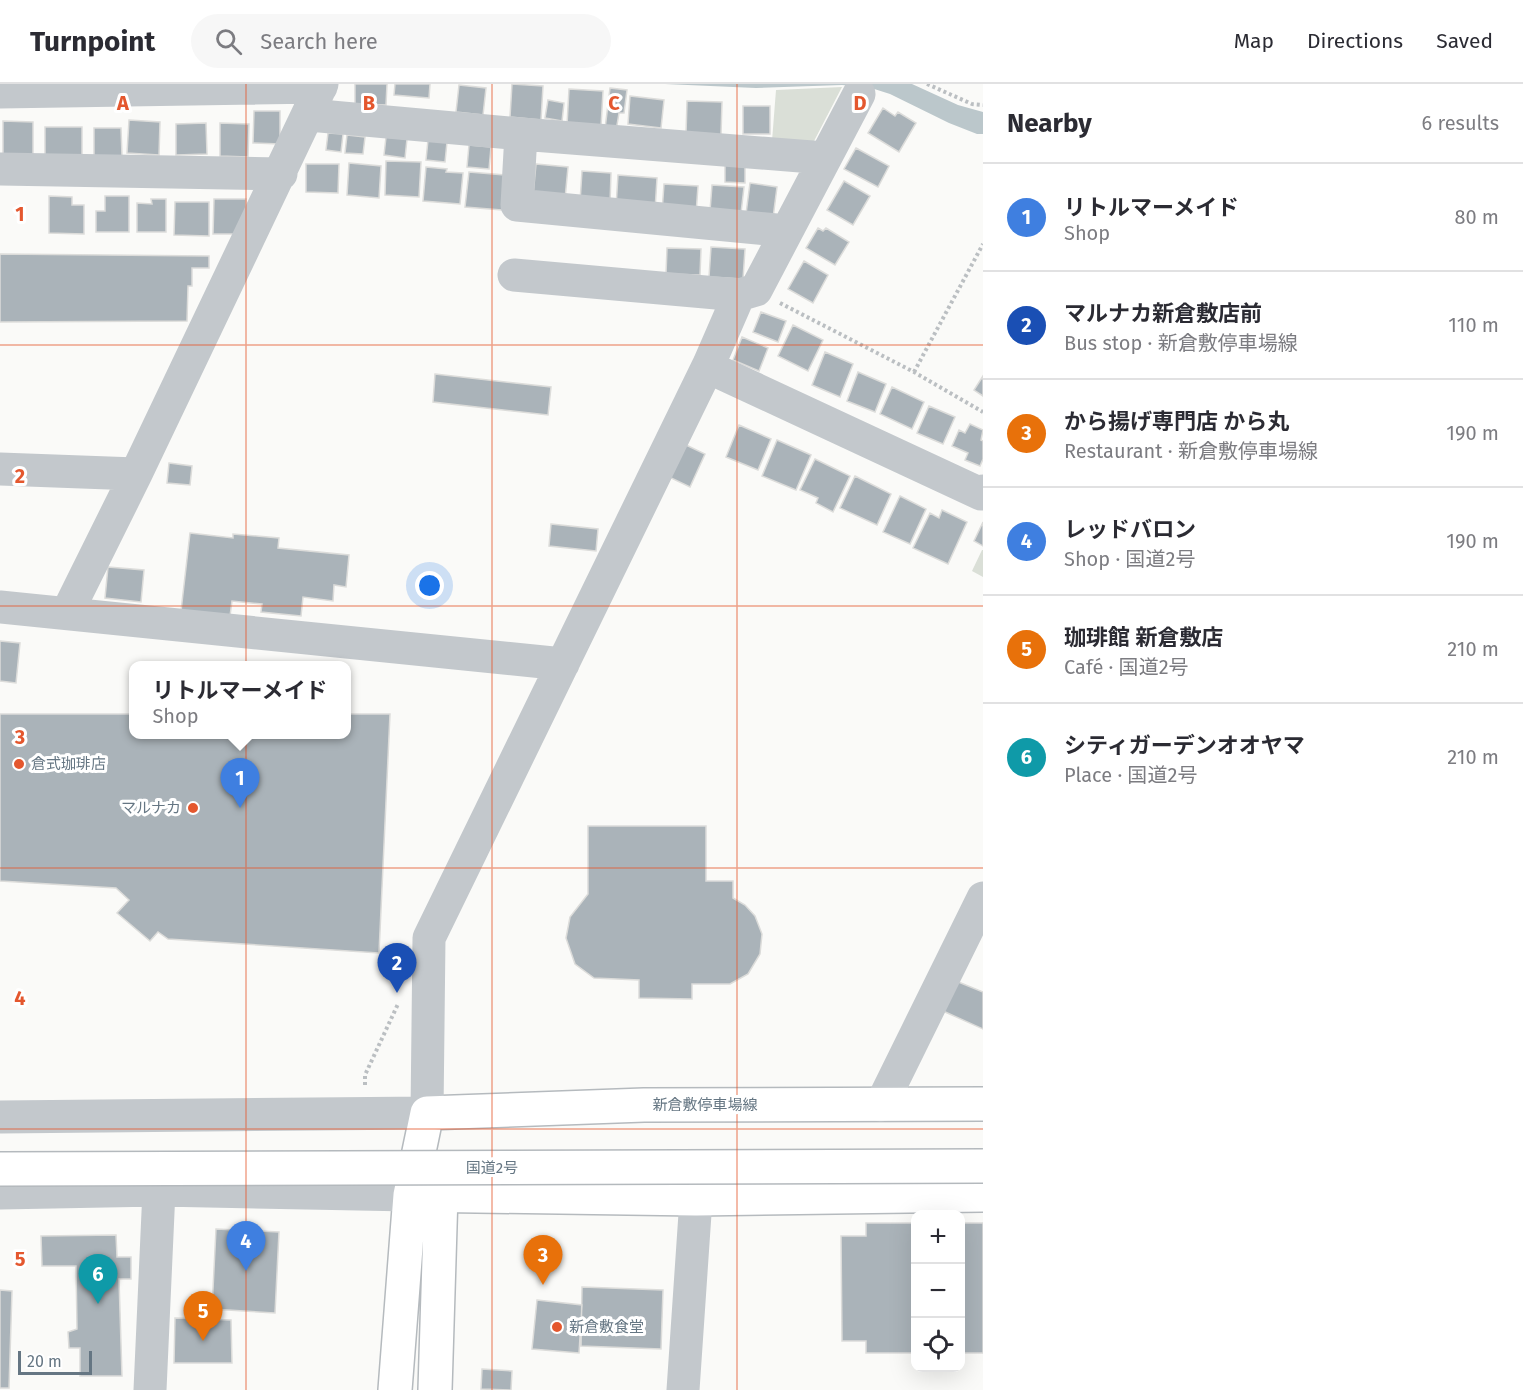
<!DOCTYPE html>
<meta charset="utf-8">
<style>
:root{--surface:#fff;--page:#f7f7f7;--text:#2b2b33;--muted:#7c7c81;--line:#e1e1e2;--accent:#e4572e}
body{margin:0;font-family:"Fira Sans","Noto Sans JP",sans-serif;background:var(--page);color:var(--text)}
.controls{position:absolute;right:18px;bottom:18px;display:grid;overflow:hidden;border-radius:12px;box-shadow:0 6px 24px #0002}
.controls button{width:54px;height:54px;display:grid;place-items:center;padding:0;border:0;border-bottom:2px solid var(--line);background:var(--surface);color:var(--text);font:30px sans-serif}
.scale{position:absolute;left:18px;bottom:15px;width:74px;box-sizing:border-box;padding-left:6px;border:3px solid #657683;border-top:0;font-size:16px;line-height:21px;white-space:nowrap;color:#657683;-webkit-text-stroke:4px #fff;paint-order:stroke}
.you{position:absolute;left:430px;top:502px;width:21px;height:21px;margin:-15px;border:4px solid #fff;border-radius:50%;background:#1a73e8;box-shadow:0 0 0 9px #1a73e833}
.badge{display:grid;place-items:center;width:39px;height:39px;border-radius:50%;background:var(--accent);color:#fff;font-size:20px;font-weight:700}
.pin{position:absolute;translate:-50% -50px;filter:drop-shadow(0 2px 3px #0008)}
.pin::after{content:'';position:absolute;top:32px;width:21px;height:18px;background:inherit;clip-path:polygon(0 0,100% 0,50% 100%)}
.popup{position:absolute;left:129px;top:577px;width:222px;height:78px;box-sizing:border-box;display:grid;place-content:center;border-radius:12px;background:var(--surface);filter:drop-shadow(0 2px 4px #0005);font-size:20px;white-space:nowrap;color:var(--muted)}
.popup b{font-size:22px;color:var(--text)}
.popup::after{content:'';position:absolute;left:50%;top:100%;margin-left:-12px;border:12px solid transparent;border-top-color:var(--surface)}
.list{margin:0;padding:0;list-style:none}
h2{display:flex;justify-content:space-between;align-items:center;height:78px;margin:0;padding:0 24px;font-size:26px}
h2 small{font-size:20px;font-weight:400;color:var(--muted)}
.list li{display:grid;grid-template-columns:39px 1fr auto;gap:18px;align-items:center;box-sizing:border-box;height:108px;padding:0 24px;border-top:2px solid var(--line)}
.list b{display:block;font-size:22px;white-space:nowrap}
.list p{margin:0;font-size:20px;white-space:nowrap;color:var(--muted)}
.list em{font-size:20px;font-style:normal;color:var(--muted)}
.icon{flex:none;width:33px;height:33px;fill:none;stroke:currentColor;stroke-width:2;stroke-linecap:round;stroke-linejoin:round}
.map{position:relative;flex:none;width:983px;height:1306px;overflow:hidden}
header{display:flex;align-items:center;gap:36px;box-sizing:border-box;height:84px;padding:0 30px;background:var(--surface);border-bottom:2px solid var(--line)}
header strong{font-size:28px}
nav{display:flex;gap:33px;margin-inline-start:auto;font-size:21px}
.search{width:420px;height:54px;background:var(--page);display:flex;align-items:center;gap:15px;box-sizing:border-box;padding:0 21px;border-radius:33px;color:var(--muted);font-size:22px}
main{display:flex}
aside{flex:1;background:var(--surface)}
.map>svg:first-child{display:block}
.green{fill:#dadfd7}
.water{fill:#bbc7cb}
.building{fill:#aab3b9;stroke:#dcdcda;stroke-width:1.5}
.lines{fill:none;stroke-linecap:round;stroke-linejoin:round}
.major-casing{stroke:#b5babe;stroke-width:36}
.path{stroke:#bbbfc2;stroke-width:4;stroke-dasharray:3 3;stroke-linecap:butt}
.minor{stroke:#c3c8cc;stroke-width:33}
.major{stroke:#fff;stroke-width:33}
.highway-bridge-casing{stroke:#b4b9bd;stroke-width:36;stroke-linecap:butt}
.highway-bridge{stroke:#fff;stroke-width:33}
.grid{fill:none;stroke:#e4572e;stroke-width:1.5;stroke-opacity:0.55}
.poi-dot{fill:#e4572e;stroke:#fff;stroke-width:2}
.labels{text-anchor:middle;stroke-width:6;stroke-linejoin:round;paint-order:stroke}
.poi-label{font-size:15px;fill:#657683;stroke:#fff;text-anchor:start}
.street-label{font-size:15px;fill:#657683;stroke:#fff}
.grid-label{font-size:20px;text-anchor:middle;font-weight:bold;fill:#e4572e;stroke:#fff;stroke-width:6;stroke-linejoin:round;paint-order:stroke}
</style>
<header>
<strong>Turnpoint</strong>
<div class="search"><svg class="icon" aria-label="search" viewBox="0 0 24 24"><circle cx="10" cy="10" r="6"/><path d="M15 15l6 6"/></svg>Search here</div>
<nav><a>Map</a><a>Directions</a><a>Saved</a></nav>
</header>
<main>
<div class="map">
<svg width="983" height="1306" viewBox="0 0 983 1306">
<rect width="100%" height="100%" fill="#fafaf8"/>
<path class="green" d="M842,3L813,59L772,57L776,6Z
M982,466H983V493L972,487Z"/>
<path class="water" d="M665,0H912L958,21L983,28V50H977L949,39L890,10L868,3L842,1L756,4Z"/>
<path class="building" d="M355,0H387L386,21L355,20Z
M395,0H430L429,14L394,11Z
M512,0L543,2L541,36L510,33Z
M459,1L486,4L483,31L456,28Z
M610,4L627,6L624,29H619L616,47L605,45Z
M569,5L603,7L601,43L567,41Z
M630,12L664,16L661,44L628,40Z
M548,16L564,19L562,37L545,34Z
M687,17L722,18L721,51L686,50Z
M743,22H770V50H743Z
M883,24L895,32L898,28L916,39L899,68L868,49Z
M254,27H280V60L253,59Z
M129,36L160,38L159,71L127,69Z
M3,37L33,38V72L3,71Z
M206,39L207,70L176,71V40Z
M220,39L249,40L248,73L220,72Z
M45,43H82V72H45Z
M94,44H121L122,72H94Z
M328,49L343,50L341,68L326,66Z
M347,51L365,53L363,70L345,69Z
M386,53L407,55L405,74L384,71Z
M428,56L447,58L445,78L426,76Z
M469,61L491,63L489,85L467,83Z
M856,64L889,82L878,103L844,85Z
M386,77L421,78L419,113L385,111Z
M349,79L381,82L379,114L347,111Z
M306,80H339L338,109L306,108Z
M536,80L568,83L565,115L533,112Z
M725,81L745,83V99L725,98Z
M426,83L447,85L446,88L463,89L460,120L423,117Z
M582,87L611,89L610,120L580,118Z
M469,88L505,91L502,126L465,123Z
M618,91L657,94L655,126L616,123Z
M844,97L870,112L853,141L827,126Z
M750,99L777,103L773,134L746,130Z
M664,100L698,102L696,130L662,128Z
M712,101L744,103L741,129L710,127Z
M49,112L72,113V121H84V150L49,149Z
M105,112H129V148H96V127H105Z
M151,115H166V148H137V119L152,120Z
M214,115H246V150H213Z
M175,118H209V152L174,151Z
M818,144L823,147L826,144L849,158L835,181L806,164Z
M711,163L745,165L743,195L709,193Z
M667,164L701,165L700,191L666,190Z
M0,170L209,172V184H192V202H188L187,237L0,238Z
M804,177L828,191L813,219L788,205Z
M761,228L786,237L778,258L753,248Z
M793,241L823,256L808,287L778,272Z
M742,253L768,264L759,287L733,276Z
M825,268L853,280L840,313L812,301Z
M858,288L886,300L875,328L847,317Z
M435,290L551,303L548,331L433,318Z
M983,292V312L974,306Z
M892,303L924,318L912,345L880,330Z
M929,322L955,333L943,360L917,349Z
M970,340L983,346L981,356L983,357V375L980,382L965,376L968,369L952,362L959,346L965,349Z
M739,341L771,355L758,386L726,373Z
M777,356L811,371L796,406L762,392Z
M684,360L705,370L690,403L669,393Z
M815,375L850,392L833,428L816,419L818,414L800,406Z
M169,379L192,382L190,401L167,399Z
M855,392L891,410L877,441L840,424Z
M900,412L926,425L910,460L883,448Z
M942,426L967,438L948,480L913,464L930,429L939,434Z
M983,438V462L974,457Z
M551,440L598,445L596,467L549,462Z
M190,449L233,454V450L279,454L278,464L349,471L346,503L334,501L333,517L303,513L301,532L261,528L262,520L232,517L230,532L181,527Z
M108,483L144,486L141,518L105,514Z
M0,557L20,559L16,599L0,597Z
M0,630H134V650H346V630H390L379,869L168,855L158,848L150,857L117,829L129,816L116,804L0,797Z
M588,742H706V797H733V814L745,821L755,832L762,850L760,870L748,890L730,900H692V915L639,914V896L594,894L575,880L566,854L570,833L588,810Z
M956,897L983,908V945L943,927Z
M866,1139H916V1269H866V1257H842L841,1152H866Z
M960,1139H983V1269H960Z
M216,1145L279,1148L275,1229L212,1225Z
M116,1151L117,1173H131V1195H119L122,1292H80V1264H69L68,1248L77,1245L76,1182H42L41,1152Z
M582,1203L663,1206L661,1265L581,1262Z
M0,1206L12,1207L9,1304H0Z
M537,1216L582,1221L579,1269L532,1265Z
M175,1234L231,1236L232,1279H174Z
M482,1285L512,1287L511,1306L481,1305Z"/>
<g class="lines">
<g class="major-casing">
<path id="major" d="M427,1029L644,1021L983,1020
M410,1111L696,1115L983,1111
M395,1306L410,1111L427,1029
M435,1306L441,1110L437,1090"/>
</g>
<path class="path" d="M927,0L972,20L983,21
M780,219L914,288L983,328
M914,288L983,160
M365,1001V991L398,920"/>
<path class="minor" d="M0,8L321,3
M309,31L521,50L825,74
M521,50L517,121L787,147
M0,85L281,90
M514,191L739,211
M723,290L981,410L983,407
M0,385L136,390
M0,523L563,580
M67,529L136,390L322,0
M881,1021L983,814
M0,1033L427,1029L429,854L709,280L739,211L756,206L859,10
M0,1109L159,1106L410,1111
M150,1306L159,1106
M683,1306L696,1115"/>
<use href="#major" class="major"/>
<g class="highway-bridge-casing">
<path id="highway-bridge" d="M0,1085L983,1082"/>
</g>
<use href="#highway-bridge" class="highway-bridge"/>
</g>
<path class="grid" d="M246,0V1306M492,0V1306M737,0V1306M0,261H983M0,522H983M0,784H983M0,1045H983"/>
<g class="poi-dot">
<circle cx="19" cy="680" r="6"/>
<circle cx="193" cy="724" r="6"/>
<circle cx="557" cy="1243" r="6"/>
</g>
<g class="labels">
<g class="poi-label">
<text x="31" y="685">倉式珈琲店</text>
<text x="181" y="729" text-anchor="end">マルナカ</text>
<text x="569" y="1248">新倉敷食堂</text>
</g>
<g class="street-label">
<text x="705" y="1026">新倉敷停車場線</text>
<text x="492" y="1089">国道2号</text>
</g>
</g>
<g class="grid-label">
<text x="123" y="26">A</text>
<text x="369" y="26">B</text>
<text x="614" y="26">C</text>
<text x="860" y="26">D</text>
<text x="20" y="137">1</text>
<text x="20" y="399">2</text>
<text x="20" y="660">3</text>
<text x="20" y="921">4</text>
<text x="20" y="1182">5</text>
</g>
</svg>
<div class="controls">
<button>+</button>
<button>−</button>
<button><svg class="icon" aria-label="locate" viewBox="0 0 24 24"><circle cx="12" cy="12" r="6"/><path d="M12 2v4M12 18v4M2 12h4M18 12h4"/></svg></button>
</div>
<div class="scale">20 m</div>
<div class="you"></div>
<div class="pin badge" style="left:240px;top:724px;background:#3f7fe0">1</div>
<div class="popup"><b>リトルマーメイド</b>Shop</div>
<div class="pin badge" style="left:397px;top:909px;background:#1a4fb4">2</div>
<div class="pin badge" style="left:543px;top:1201px;background:#e8710a">3</div>
<div class="pin badge" style="left:246px;top:1187px;background:#3f7fe0">4</div>
<div class="pin badge" style="left:203px;top:1257px;background:#e8710a">5</div>
<div class="pin badge" style="left:98px;top:1220px;background:#0f9aa8">6</div>
</div>
<aside>
<h2>Nearby<small>6 results</small></h2>
<ul class="list">
<li><span class="badge" style="background:#3f7fe0">1</span><div><b>リトルマーメイド</b><p>Shop</p></div><em>80 m</em></li>
<li><span class="badge" style="background:#1a4fb4">2</span><div><b>マルナカ新倉敷店前</b><p>Bus stop · 新倉敷停車場線</p></div><em>110 m</em></li>
<li><span class="badge" style="background:#e8710a">3</span><div><b>から揚げ専門店 から丸</b><p>Restaurant · 新倉敷停車場線</p></div><em>190 m</em></li>
<li><span class="badge" style="background:#3f7fe0">4</span><div><b>レッドバロン</b><p>Shop · 国道2号</p></div><em>190 m</em></li>
<li><span class="badge" style="background:#e8710a">5</span><div><b>珈琲館 新倉敷店</b><p>Café · 国道2号</p></div><em>210 m</em></li>
<li><span class="badge" style="background:#0f9aa8">6</span><div><b>シティガーデンオオヤマ</b><p>Place · 国道2号</p></div><em>210 m</em></li>
</ul>
</aside>
</main>
